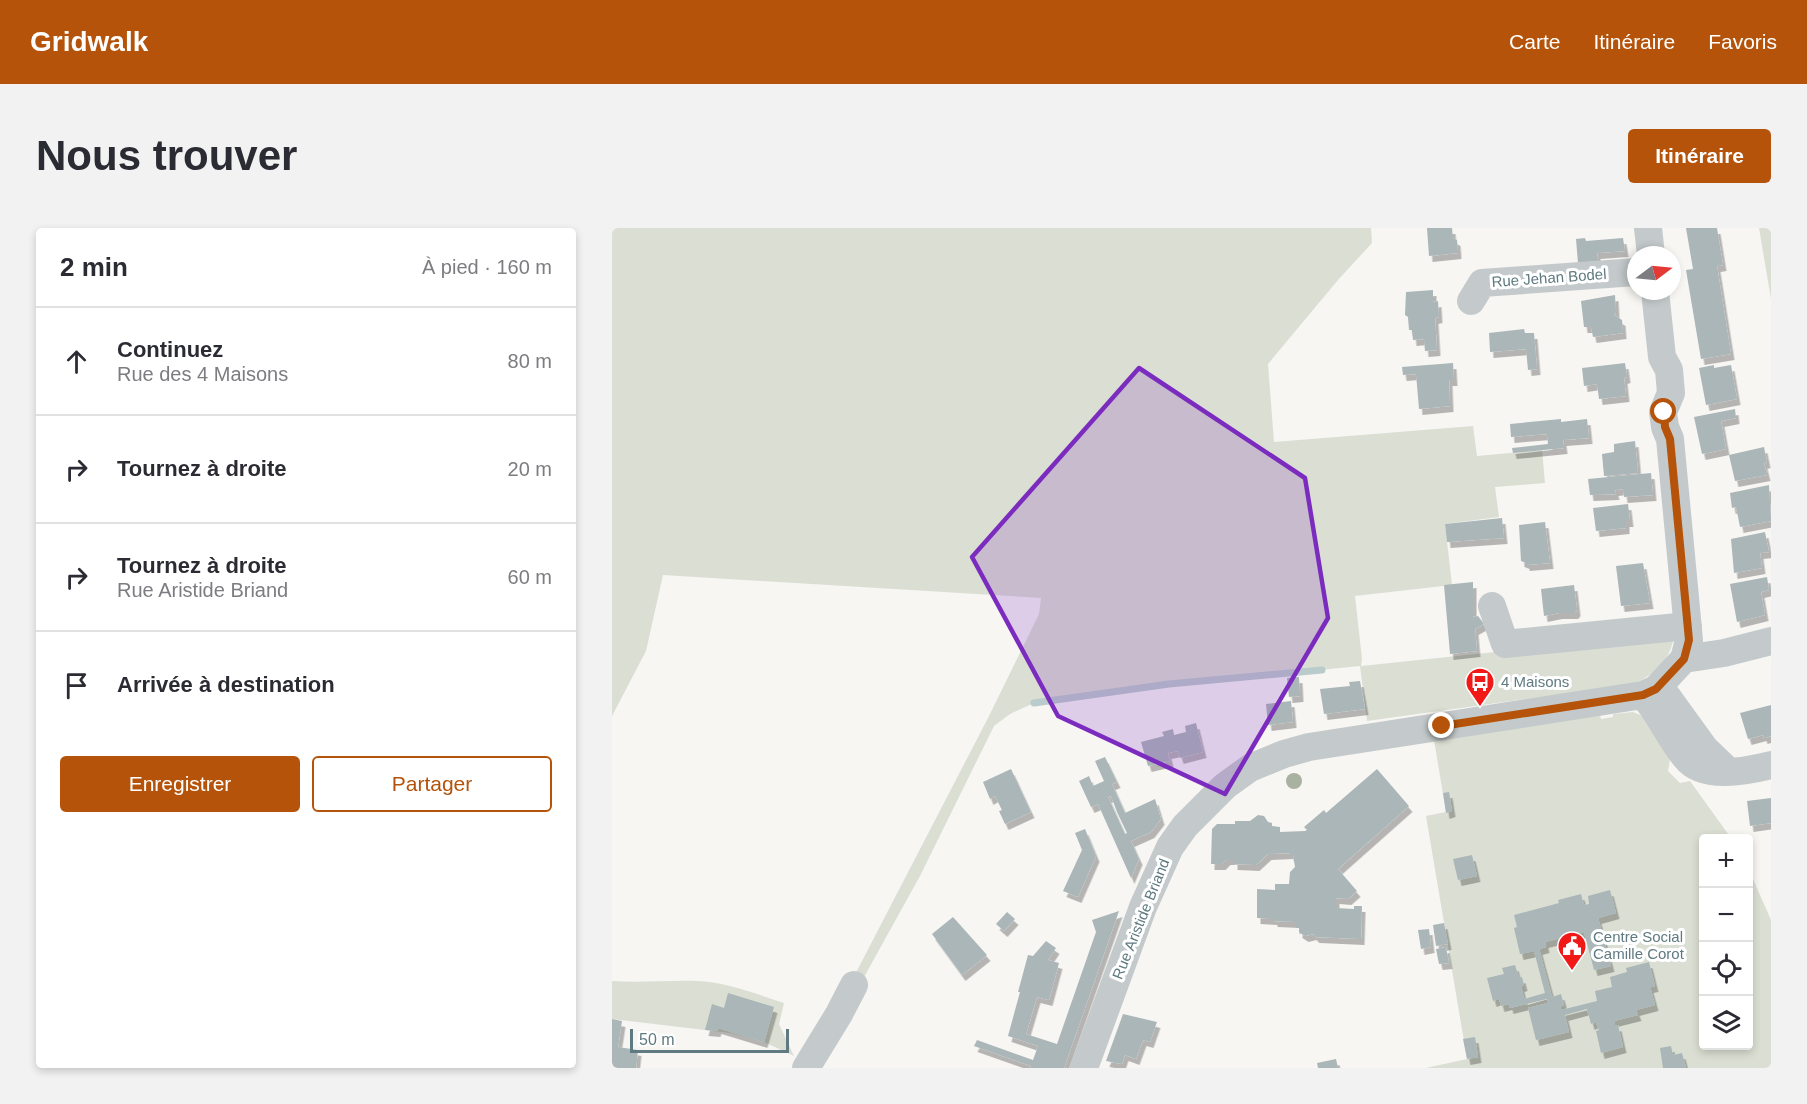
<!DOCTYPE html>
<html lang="fr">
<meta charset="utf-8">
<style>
:root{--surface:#fff;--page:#f2f2f3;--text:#2b2b33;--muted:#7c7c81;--line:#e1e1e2;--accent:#b45309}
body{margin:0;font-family:Helvetica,sans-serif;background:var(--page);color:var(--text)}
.controls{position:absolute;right:18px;bottom:18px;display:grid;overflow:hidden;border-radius:6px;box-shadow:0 3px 9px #0003}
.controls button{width:54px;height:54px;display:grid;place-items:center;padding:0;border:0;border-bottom:2px solid var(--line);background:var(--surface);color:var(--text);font:30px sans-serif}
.compass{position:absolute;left:1015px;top:18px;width:54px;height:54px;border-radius:50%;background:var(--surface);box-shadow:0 3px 9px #0003;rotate:74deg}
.scale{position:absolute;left:18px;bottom:15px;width:159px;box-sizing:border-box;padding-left:6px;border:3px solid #5f7a80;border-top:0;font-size:16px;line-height:21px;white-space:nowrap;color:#5f7a80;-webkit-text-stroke:4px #fff;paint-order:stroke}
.stop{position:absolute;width:18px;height:18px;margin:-14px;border:4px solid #b45309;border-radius:50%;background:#fff}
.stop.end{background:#b45309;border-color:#fff;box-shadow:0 2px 6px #0008}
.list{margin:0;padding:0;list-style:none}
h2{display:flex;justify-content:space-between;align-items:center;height:78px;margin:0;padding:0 24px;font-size:26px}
h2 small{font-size:20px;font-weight:400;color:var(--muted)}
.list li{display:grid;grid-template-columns:39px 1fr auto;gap:18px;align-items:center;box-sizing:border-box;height:108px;padding:0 24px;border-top:2px solid var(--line)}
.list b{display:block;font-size:22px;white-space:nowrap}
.list p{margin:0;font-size:20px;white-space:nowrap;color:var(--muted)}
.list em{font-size:20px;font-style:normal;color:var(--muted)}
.actions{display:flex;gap:12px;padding:18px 24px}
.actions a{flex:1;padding:14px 0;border:2px solid var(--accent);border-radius:6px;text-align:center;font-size:21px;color:var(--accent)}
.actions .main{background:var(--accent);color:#fff}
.icon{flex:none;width:33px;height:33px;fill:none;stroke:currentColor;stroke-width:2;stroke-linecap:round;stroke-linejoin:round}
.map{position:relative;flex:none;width:1159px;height:840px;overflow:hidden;border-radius:6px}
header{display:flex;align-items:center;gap:36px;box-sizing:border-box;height:84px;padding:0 30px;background:var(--accent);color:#fff}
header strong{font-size:28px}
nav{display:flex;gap:33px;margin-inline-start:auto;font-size:21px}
.intro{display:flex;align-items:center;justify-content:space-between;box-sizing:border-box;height:144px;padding:0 36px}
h1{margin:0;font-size:42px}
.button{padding:15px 27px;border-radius:6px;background:var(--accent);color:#fff;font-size:21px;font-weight:700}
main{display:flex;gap:36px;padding:0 36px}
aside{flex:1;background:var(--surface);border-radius:6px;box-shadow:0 3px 9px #0003}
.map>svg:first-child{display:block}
.green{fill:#dbdfd3}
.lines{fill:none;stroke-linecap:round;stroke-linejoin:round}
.stream{stroke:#b9cbcb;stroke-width:7}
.building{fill:#aab6b8;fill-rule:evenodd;filter:url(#shadow)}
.minor{stroke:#c4cacb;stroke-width:28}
.tree{fill:#a9b1a1}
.route{stroke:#b45309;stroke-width:8}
.marked{fill:#7b2cbf;fill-opacity:0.2;stroke:#7b2cbf;stroke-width:4.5;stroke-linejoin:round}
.labels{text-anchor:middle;stroke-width:6;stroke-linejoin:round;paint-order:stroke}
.street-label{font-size:15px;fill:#5f7a80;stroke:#fff}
.poi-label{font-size:15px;fill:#5f7a80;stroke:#fff;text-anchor:start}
</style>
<header>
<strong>Gridwalk</strong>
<nav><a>Carte</a><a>Itinéraire</a><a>Favoris</a></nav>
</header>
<div class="intro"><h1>Nous trouver</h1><a class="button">Itinéraire</a></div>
<main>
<aside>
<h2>2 min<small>À pied · 160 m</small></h2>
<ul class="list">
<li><svg class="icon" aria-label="ahead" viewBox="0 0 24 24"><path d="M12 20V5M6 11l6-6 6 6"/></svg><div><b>Continuez</b><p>Rue des 4 Maisons</p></div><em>80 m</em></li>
<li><svg class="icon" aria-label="right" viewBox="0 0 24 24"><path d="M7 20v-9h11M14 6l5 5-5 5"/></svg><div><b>Tournez à droite</b></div><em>20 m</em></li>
<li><svg class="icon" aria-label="right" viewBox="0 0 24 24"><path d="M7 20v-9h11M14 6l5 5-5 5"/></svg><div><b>Tournez à droite</b><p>Rue Aristide Briand</p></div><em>60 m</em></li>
<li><svg class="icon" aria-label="arrive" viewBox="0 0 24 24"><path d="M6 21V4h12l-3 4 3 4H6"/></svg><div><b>Arrivée à destination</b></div></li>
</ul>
<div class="actions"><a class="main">Enregistrer</a><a>Partager</a></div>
</aside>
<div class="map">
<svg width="1159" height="840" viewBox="0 0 1159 840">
<defs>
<filter id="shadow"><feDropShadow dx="3.5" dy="6" stdDeviation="0" flood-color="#0004"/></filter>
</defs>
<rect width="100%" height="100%" fill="#f7f6f3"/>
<path class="green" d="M0,0H759L760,15L726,52L656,136L662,214L861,198L865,228L930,222L933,255L883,259L887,289L833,296L840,357L743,368L750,431L749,438L1063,405C1058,432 1046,444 1022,456L755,493L748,438L557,457L422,475L398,486L382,498L308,648L241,769L236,760L377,488L427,386L429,370L51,347L34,423L0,488Z
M1147,0H1159V71Z
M1021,484L1033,489L1059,526L1056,543L1068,555L1078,553L1119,610H1092V818H1136L1137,642L1159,692V840H814L855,831L814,588L834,584L822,512L988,487L989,491L1001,489V486Z
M0,753C28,755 57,752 85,753C115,754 144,766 172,775L167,796L182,828L152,814L118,805L0,791Z"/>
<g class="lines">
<path class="stream" d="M422,475L557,456L710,442"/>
</g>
<path class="building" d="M815,0H840L841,10L845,12L846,25L817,28Z
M1074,0H1105L1111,37L1105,38L1119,126L1089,131L1074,42L1081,41Z
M973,10L974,13L1011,10L1013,23L985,25L986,33L966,35L964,11Z
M821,62V74L826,73L827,89L823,90L825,122L813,123L812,111L801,112L800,102H797L796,89L793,87L794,64Z
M1003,67L1004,84L1002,87L1010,92L1011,105L981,109L979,99H972L969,73Z
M912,101L913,105H922L925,141L916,142L914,121L878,124L877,105Z
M841,135L842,152H837L838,178L807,181L804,146L791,147L790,139Z
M1013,135L1015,149L1012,150L1014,168L987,171L985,156L972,158L970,140Z
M1102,137V140L1119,137L1125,171L1094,177L1087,140Z
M1123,181L1124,190L1109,193L1114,221L1090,226L1082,189Z
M949,191V194L975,191L977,210L951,212L952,220L901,225L900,220L936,216L935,206L899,209L898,196Z
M1023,213L1026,245L992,248L990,226L1002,224V216Z
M1152,219L1155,234L1152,235L1155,247L1123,253L1117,227Z
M1039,245L1041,267L1012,269L1011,261L1003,262L1004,266L978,267L976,251Z
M1157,257L1159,293L1128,299L1124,279L1120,280L1118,265Z
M1016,276L1018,293H1014V300L984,303L981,280Z
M890,290L892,310L835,314L833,296Z
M933,294L938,335L914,337V335L909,333L907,297Z
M1153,304L1157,324L1148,325L1150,340L1122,345L1119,311Z
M1031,335L1038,375L1009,378L1004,338Z
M1155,349L1157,362L1149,364L1153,387L1125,394L1118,356Z
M861,354V389L866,388L872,396L863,401L865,423L838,426L832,357Z
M962,357L965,382L963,385H947L932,388L929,361Z
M687,449L688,468L677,469L675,450Z
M748,453L753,481L712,486L708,461L738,458L737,454Z
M679,473L681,494L656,497L654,476Z
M1159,477V508L1152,510L1151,507L1136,511L1128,485Z
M584,495L591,524L568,530L566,523L556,525L558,533L536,538L529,514L552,508L550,504L561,501L562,507L574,504L573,498Z
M493,529L505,554L500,556L513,585L543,571L549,591L539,604L519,613L527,631L519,650L486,576L479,579L467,553L477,548L481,558L492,553L483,533ZM499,568L505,584L515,605L513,606L510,600L496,569Z
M399,541L419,584L393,596L387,583L390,582L383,568L378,571L371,554Z
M765,541L797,578L726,641L745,663L736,671L724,670V680L742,681V678H750L749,711L704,709L701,706L693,708L687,704V700H684V694L662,693V691L645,690V661L663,662V656H677L678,644L683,639L681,627H678V625L656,626L644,637L622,636V631H615L610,636H599L600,601L605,596H623V593H638L646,587L652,588L656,594L660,595V598L668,599V604L693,603L695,602L692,599L712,582L714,585Z
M837,564L840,583L834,585L831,565Z
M1159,570V595L1138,598L1135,573Z
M473,601L484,628L466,669L451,663L470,622L463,605Z
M860,627L865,648L846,652L841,631Z
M998,662L1004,685L986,690L999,738L982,742L972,704L933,714L934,719L927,721L940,769L949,766L952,777L948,779L949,782L985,773L983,763L1000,759L998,749L1015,744L1014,740L1037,734L1043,758L1038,759L1043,777L1024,782L1026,787L1002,793L1003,798L1006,797L1011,819L989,825L984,803L987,802L984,794L979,796L975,781L953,787L957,804L924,812L916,780L936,775L935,771L898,780L897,776L889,778L887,771L881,773L875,750L892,746L890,740L903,737L907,750L910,749L912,757L909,758L912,771L933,765L922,723L908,726L902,700L905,699L902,687L947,675L946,672L969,666L972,677L977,676L976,668Z
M507,683L452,840H418L419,838L362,818L365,812L421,832L426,818L396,808L408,764H406L416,727L421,728L434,713L444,720L436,732L447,735L437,772L425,769L414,806L445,816L484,704L480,692Z
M395,684L403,691L392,703L384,696Z
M341,689L375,727L350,747L320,706Z
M832,695L836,716L824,718L821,697Z
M817,701L819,719L809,721L806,702Z
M834,719L837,735L827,736L824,721Z
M116,765L162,779L152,814L106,800L105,803L93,802L100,776L112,780Z
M511,786L545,794L538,814L531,812L524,831L513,827L510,836L494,833Z
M0,791L10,793L6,819L26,822L24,840H0Z
M863,809L866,829L855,831L851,811Z
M1059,818L1061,827L1070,825L1074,840H1051L1048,820Z
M724,831L726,840H706L705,835Z"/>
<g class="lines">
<path class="minor" d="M1036,0L1039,27
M859,73L870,55L1024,44
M880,378L893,416L1076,398
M1072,431L1112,425L1159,413
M1031,467C1048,486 1057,510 1074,530C1091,552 1135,543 1159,537
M1054,467L1093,521L1115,542
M194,840L227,786L242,757
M472,840L531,679L558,619L573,598L613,558L638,540L672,526L697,519L1031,467L1044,461L1072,431L1077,412L1058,211L1053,199L1051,184L1059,165L1057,142L1050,129L1043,63"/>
</g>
<circle class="tree" cx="682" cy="553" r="8"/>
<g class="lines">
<path class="route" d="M830,498L1031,467L1044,461L1072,431L1077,412L1058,211L1053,199L1052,184"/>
</g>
<path class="marked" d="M527,140L693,250L716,390L613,566L446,488L360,329Z"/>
<defs>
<g id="bus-pin" transform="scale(1.5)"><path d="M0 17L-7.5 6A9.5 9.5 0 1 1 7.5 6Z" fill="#f11818" stroke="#fff"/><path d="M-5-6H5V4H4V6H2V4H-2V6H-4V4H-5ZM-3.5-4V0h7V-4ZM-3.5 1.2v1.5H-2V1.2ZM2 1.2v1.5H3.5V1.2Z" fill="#fff"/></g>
<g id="civic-pin" transform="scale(1.5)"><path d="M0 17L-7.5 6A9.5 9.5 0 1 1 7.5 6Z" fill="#f11818" stroke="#fff"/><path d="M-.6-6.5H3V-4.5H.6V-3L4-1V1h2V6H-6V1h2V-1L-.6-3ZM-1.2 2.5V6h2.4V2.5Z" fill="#fff"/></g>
</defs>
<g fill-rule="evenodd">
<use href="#bus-pin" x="868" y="454"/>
<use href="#civic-pin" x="960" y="718"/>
</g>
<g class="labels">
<g class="street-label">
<text transform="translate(937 50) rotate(-4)" y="5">Rue Jehan Bodel</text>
<text transform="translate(529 691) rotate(-68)" y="5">Rue Aristide Briand</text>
</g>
<g class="poi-label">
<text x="889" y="459">4 Maisons</text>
<text x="981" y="714">Centre Social<tspan x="981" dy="17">Camille Corot</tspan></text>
</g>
</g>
</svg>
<div class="controls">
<button>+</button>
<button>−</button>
<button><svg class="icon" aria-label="locate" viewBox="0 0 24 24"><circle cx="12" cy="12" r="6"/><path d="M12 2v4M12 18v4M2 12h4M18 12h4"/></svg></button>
<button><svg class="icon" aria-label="layers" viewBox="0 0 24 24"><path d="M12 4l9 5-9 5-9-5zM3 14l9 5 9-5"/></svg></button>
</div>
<svg class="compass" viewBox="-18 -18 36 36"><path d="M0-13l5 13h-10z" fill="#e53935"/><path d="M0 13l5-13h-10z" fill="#7c7c81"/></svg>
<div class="scale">50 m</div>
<div class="stop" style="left:1052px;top:184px"></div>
<div class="stop end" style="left:830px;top:498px"></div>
</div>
</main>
